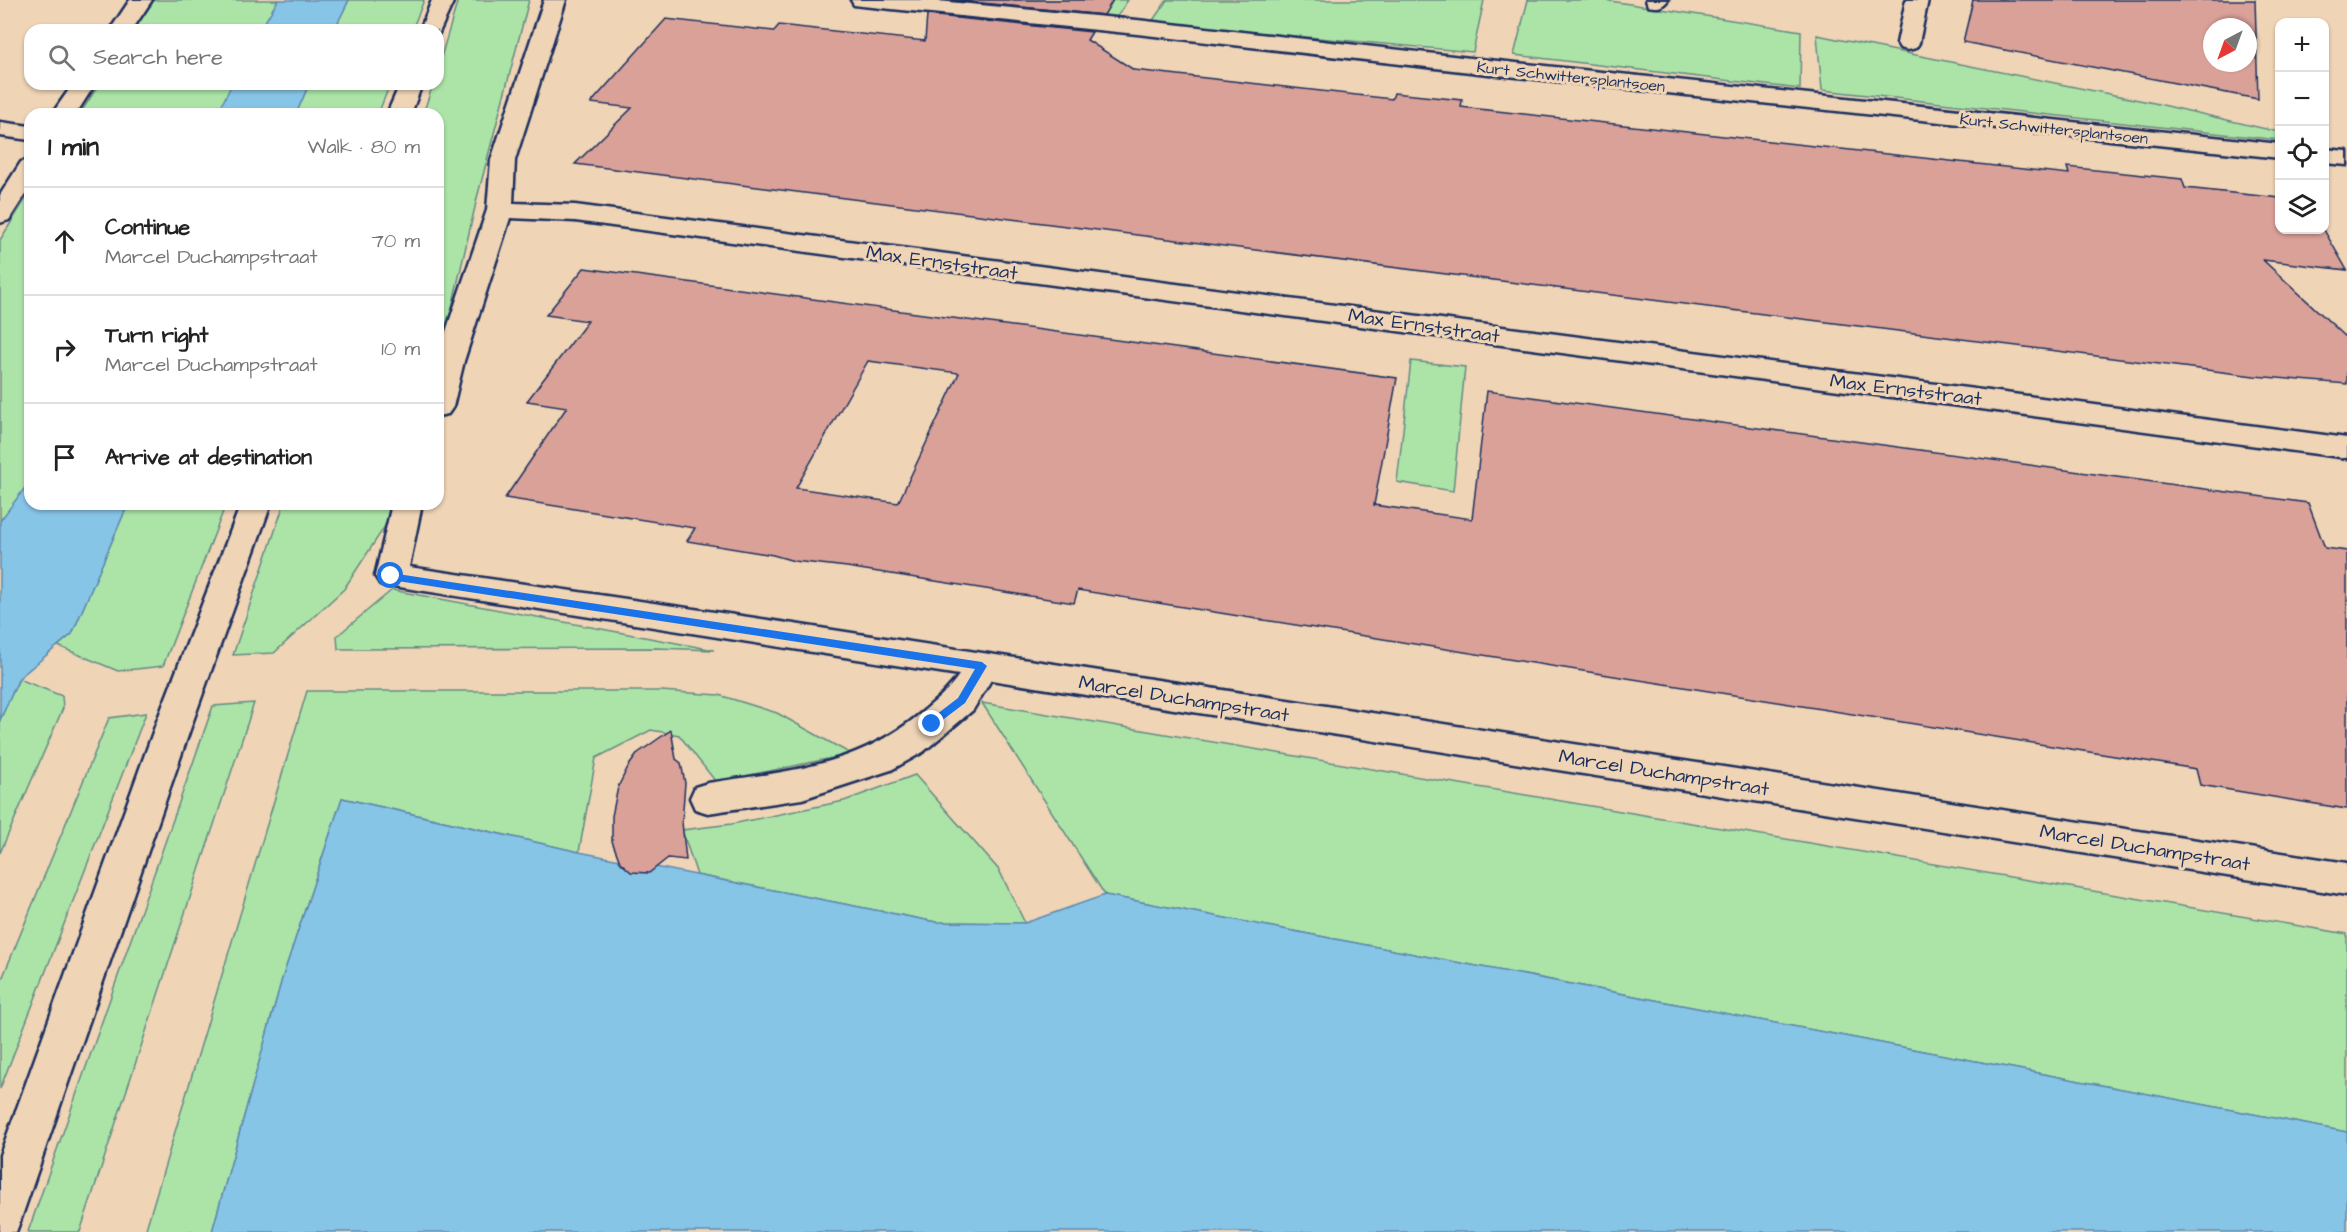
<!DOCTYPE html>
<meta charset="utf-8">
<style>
:root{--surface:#fff;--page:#f6f6f6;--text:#222;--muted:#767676;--line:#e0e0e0}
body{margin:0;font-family:"Architects Daughter",sans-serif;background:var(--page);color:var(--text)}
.controls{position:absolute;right:18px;top:18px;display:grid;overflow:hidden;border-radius:12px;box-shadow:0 2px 4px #0004}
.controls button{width:54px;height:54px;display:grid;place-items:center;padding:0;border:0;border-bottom:2px solid var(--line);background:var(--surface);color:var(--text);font:30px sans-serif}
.compass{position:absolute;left:2203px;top:18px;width:54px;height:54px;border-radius:50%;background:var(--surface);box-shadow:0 2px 4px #0004;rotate:221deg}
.stop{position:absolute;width:18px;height:18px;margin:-14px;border:4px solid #1a73e8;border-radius:50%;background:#fff}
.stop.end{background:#1a73e8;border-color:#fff;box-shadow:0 2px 6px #0008}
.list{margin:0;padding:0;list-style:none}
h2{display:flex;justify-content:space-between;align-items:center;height:78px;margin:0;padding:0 24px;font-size:26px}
h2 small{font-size:20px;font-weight:400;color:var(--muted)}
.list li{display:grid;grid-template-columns:39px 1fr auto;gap:18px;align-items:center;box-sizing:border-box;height:108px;padding:0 24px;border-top:2px solid var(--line)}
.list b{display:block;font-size:22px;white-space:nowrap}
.list p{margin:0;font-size:20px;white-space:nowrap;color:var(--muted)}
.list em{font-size:20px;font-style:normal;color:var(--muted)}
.icon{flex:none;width:33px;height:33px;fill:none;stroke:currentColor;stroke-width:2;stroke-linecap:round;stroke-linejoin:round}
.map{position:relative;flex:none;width:2347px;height:1232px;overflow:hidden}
.search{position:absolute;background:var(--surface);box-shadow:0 2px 4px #0004;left:24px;top:24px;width:420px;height:66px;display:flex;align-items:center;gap:15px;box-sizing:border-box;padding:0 21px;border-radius:18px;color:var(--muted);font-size:22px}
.panel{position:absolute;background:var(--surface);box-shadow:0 2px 4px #0004;left:24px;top:108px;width:420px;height:402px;border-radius:18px}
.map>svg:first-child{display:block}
.green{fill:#ace4a7;stroke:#648a82;stroke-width:1.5}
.water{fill:#87c5e7;stroke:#5c89b0;stroke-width:1.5}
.building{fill:#daa199;stroke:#1b2f5e;stroke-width:1.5;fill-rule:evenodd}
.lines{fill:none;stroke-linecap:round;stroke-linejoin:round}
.minor-casing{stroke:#1b2f5e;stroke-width:5}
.minor{fill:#efd4b6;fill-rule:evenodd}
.route{fill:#1a73e8}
.labels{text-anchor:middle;stroke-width:6;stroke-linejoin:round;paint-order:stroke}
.far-street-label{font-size:16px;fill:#1b2f5e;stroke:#efd4b6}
.street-label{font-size:20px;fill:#1b2f5e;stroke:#efd4b6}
</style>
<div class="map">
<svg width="2347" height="1232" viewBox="0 0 2347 1232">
<rect width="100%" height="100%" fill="#efd4b6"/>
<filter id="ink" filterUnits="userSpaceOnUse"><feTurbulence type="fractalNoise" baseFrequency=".0167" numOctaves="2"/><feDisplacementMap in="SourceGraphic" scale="12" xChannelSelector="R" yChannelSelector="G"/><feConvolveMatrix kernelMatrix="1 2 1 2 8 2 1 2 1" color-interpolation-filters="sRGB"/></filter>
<g filter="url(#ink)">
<path class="green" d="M152,0H278L263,30H133Z
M349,0H424L412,30H334Z
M458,0H529L477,198L438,368V114H423L433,84H438V67Z
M930,0H1128L1115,20Z
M1167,0H1484L1473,52L1151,23Z
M1528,0H1604L1801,31L1800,89L1514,55Z
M1817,35L2154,103L2279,132V140L1822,90Z
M99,84H235L219,114H80Z
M309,84H390L378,114H296Z
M30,192V482L0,525V240Z
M1411,361L1465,367L1453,491L1397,482Z
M128,504H226L163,666L118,671L58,646L72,634Z
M284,504H393L387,523L344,589L274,653L233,655Z
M392,590L714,650L656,648L338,649L337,636Z
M19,679L62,696L63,708L0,853V720Z
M307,691H661L719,695L777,713L851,754L716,782L679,735L651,730L596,758L579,852L342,798L282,979L212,1232H145Z
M254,703L80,1232H28L213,706Z
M982,703L2347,934V1132L1105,895Z
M146,713L0,1089V984L109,718Z
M915,775L999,870L1025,923L936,922L697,875L682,830L732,824L844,801Z"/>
<path class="water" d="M278,0H349L334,30H260Z
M232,84H309L296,114H217Z
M30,481V504H128L72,634L19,678L0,720V521Z
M342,798L579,852L936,922L1025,923L1105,895L2347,1132V1232H212L282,979Z"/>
<path class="building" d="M951,0H1113L1104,15Z
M1973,0H2255L2258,99L1963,42ZM2212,27H2248V63H2212Z
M927,15L1092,32L1087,40L1134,70L1392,99L1394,93L1462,100L1461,107L2069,174L2067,167L2182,179L2185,188L2280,198V230H2324L2347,270L2263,260L2347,338V384L2254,376L575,164L632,108L591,103L666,19L774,31L779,25L925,41Z
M584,268L1397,378L1374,505L1472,519L1487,391L2308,503L2325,548L2347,551V809L2200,785L2196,769L1214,612L1078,590L1074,603L847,567L794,561L773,555L687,541L695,528L505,498L567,407L527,401L588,321L546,315ZM868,361L959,373L898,503L796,488Z
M671,730L676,759L681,763L685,783L682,822L686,860L668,858L649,873L631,872L620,862L612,841V816L618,787L628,767L638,753Z"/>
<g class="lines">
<g class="minor-casing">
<path id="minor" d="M130,0H152L132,30H110Z
M432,0H454L438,35V30H420Z
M544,0H566L515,160L513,203L575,205L2347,438V458L575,221L510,218L464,361L453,407L448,414L438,416V355L487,210L491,160Z
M851,0H927L1137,20L1479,59L2280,144V158L1479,73L1137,34L862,6L854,5Z
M1646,0H1668C1662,8 1657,8 1648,6Z
M1906,0H1928L1919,43L1916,48L1908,50L1900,48L1897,43Z
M73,84H95L76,114H52Z
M400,84H422L411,114H387Z
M0,122L30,126V140L0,136Z
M2324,149L2347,151V165L2324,163Z
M30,160V187L9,220L0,223V195L21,162Z
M241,504H271L193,721L22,1216L16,1232H0V1155L157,721Z
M392,504H422L409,567L755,618L2347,863V895L991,680L973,710L923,752L891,770L802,799L708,813L695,809L690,798L695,787L708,783C788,771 855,767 920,714C935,701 948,691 959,675L380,584L375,576Z"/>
</g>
<use href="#minor" class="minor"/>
</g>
</g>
<path class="route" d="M391,573L982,662L987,666L965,703L932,728L928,727V721L958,698L975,669L391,580L387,576Z"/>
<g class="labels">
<g class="far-street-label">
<text transform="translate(1571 76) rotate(6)" y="6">Kurt Schwittersplantsoen</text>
<text transform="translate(2054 128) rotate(6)" y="6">Kurt Schwittersplantsoen</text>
</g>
<g class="street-label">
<text transform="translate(942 262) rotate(8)" y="7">Max Ernststraat</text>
<text transform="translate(1424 325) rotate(8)" y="7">Max Ernststraat</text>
<text transform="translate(1906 389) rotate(7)" y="7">Max Ernststraat</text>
<text transform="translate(1184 698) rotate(9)" y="7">Marcel Duchampstraat</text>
<text transform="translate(1664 772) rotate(9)" y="7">Marcel Duchampstraat</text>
<text transform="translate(2145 847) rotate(9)" y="7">Marcel Duchampstraat</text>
</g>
</g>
</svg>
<div class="controls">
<button>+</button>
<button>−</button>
<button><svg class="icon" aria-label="locate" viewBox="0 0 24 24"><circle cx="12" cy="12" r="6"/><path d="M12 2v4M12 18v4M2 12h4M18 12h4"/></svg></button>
<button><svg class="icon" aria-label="layers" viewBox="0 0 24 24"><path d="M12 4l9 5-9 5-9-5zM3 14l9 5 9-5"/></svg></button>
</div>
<svg class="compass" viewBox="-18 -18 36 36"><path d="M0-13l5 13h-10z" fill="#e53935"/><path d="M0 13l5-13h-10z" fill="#767676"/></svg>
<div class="stop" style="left:391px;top:576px"></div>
<div class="stop end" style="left:932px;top:724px"></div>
<div class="search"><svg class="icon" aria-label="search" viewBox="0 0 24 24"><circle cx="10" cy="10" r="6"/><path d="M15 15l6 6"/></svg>Search here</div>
<section class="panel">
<h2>1 min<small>Walk · 80 m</small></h2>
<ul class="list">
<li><svg class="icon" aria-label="ahead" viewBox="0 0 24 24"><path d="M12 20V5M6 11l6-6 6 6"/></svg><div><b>Continue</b><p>Marcel Duchampstraat</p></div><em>70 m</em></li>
<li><svg class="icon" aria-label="right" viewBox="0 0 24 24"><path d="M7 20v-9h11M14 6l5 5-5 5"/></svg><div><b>Turn right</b><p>Marcel Duchampstraat</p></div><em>10 m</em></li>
<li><svg class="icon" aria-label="arrive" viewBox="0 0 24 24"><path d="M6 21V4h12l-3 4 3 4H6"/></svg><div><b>Arrive at destination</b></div></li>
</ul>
</section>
</div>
